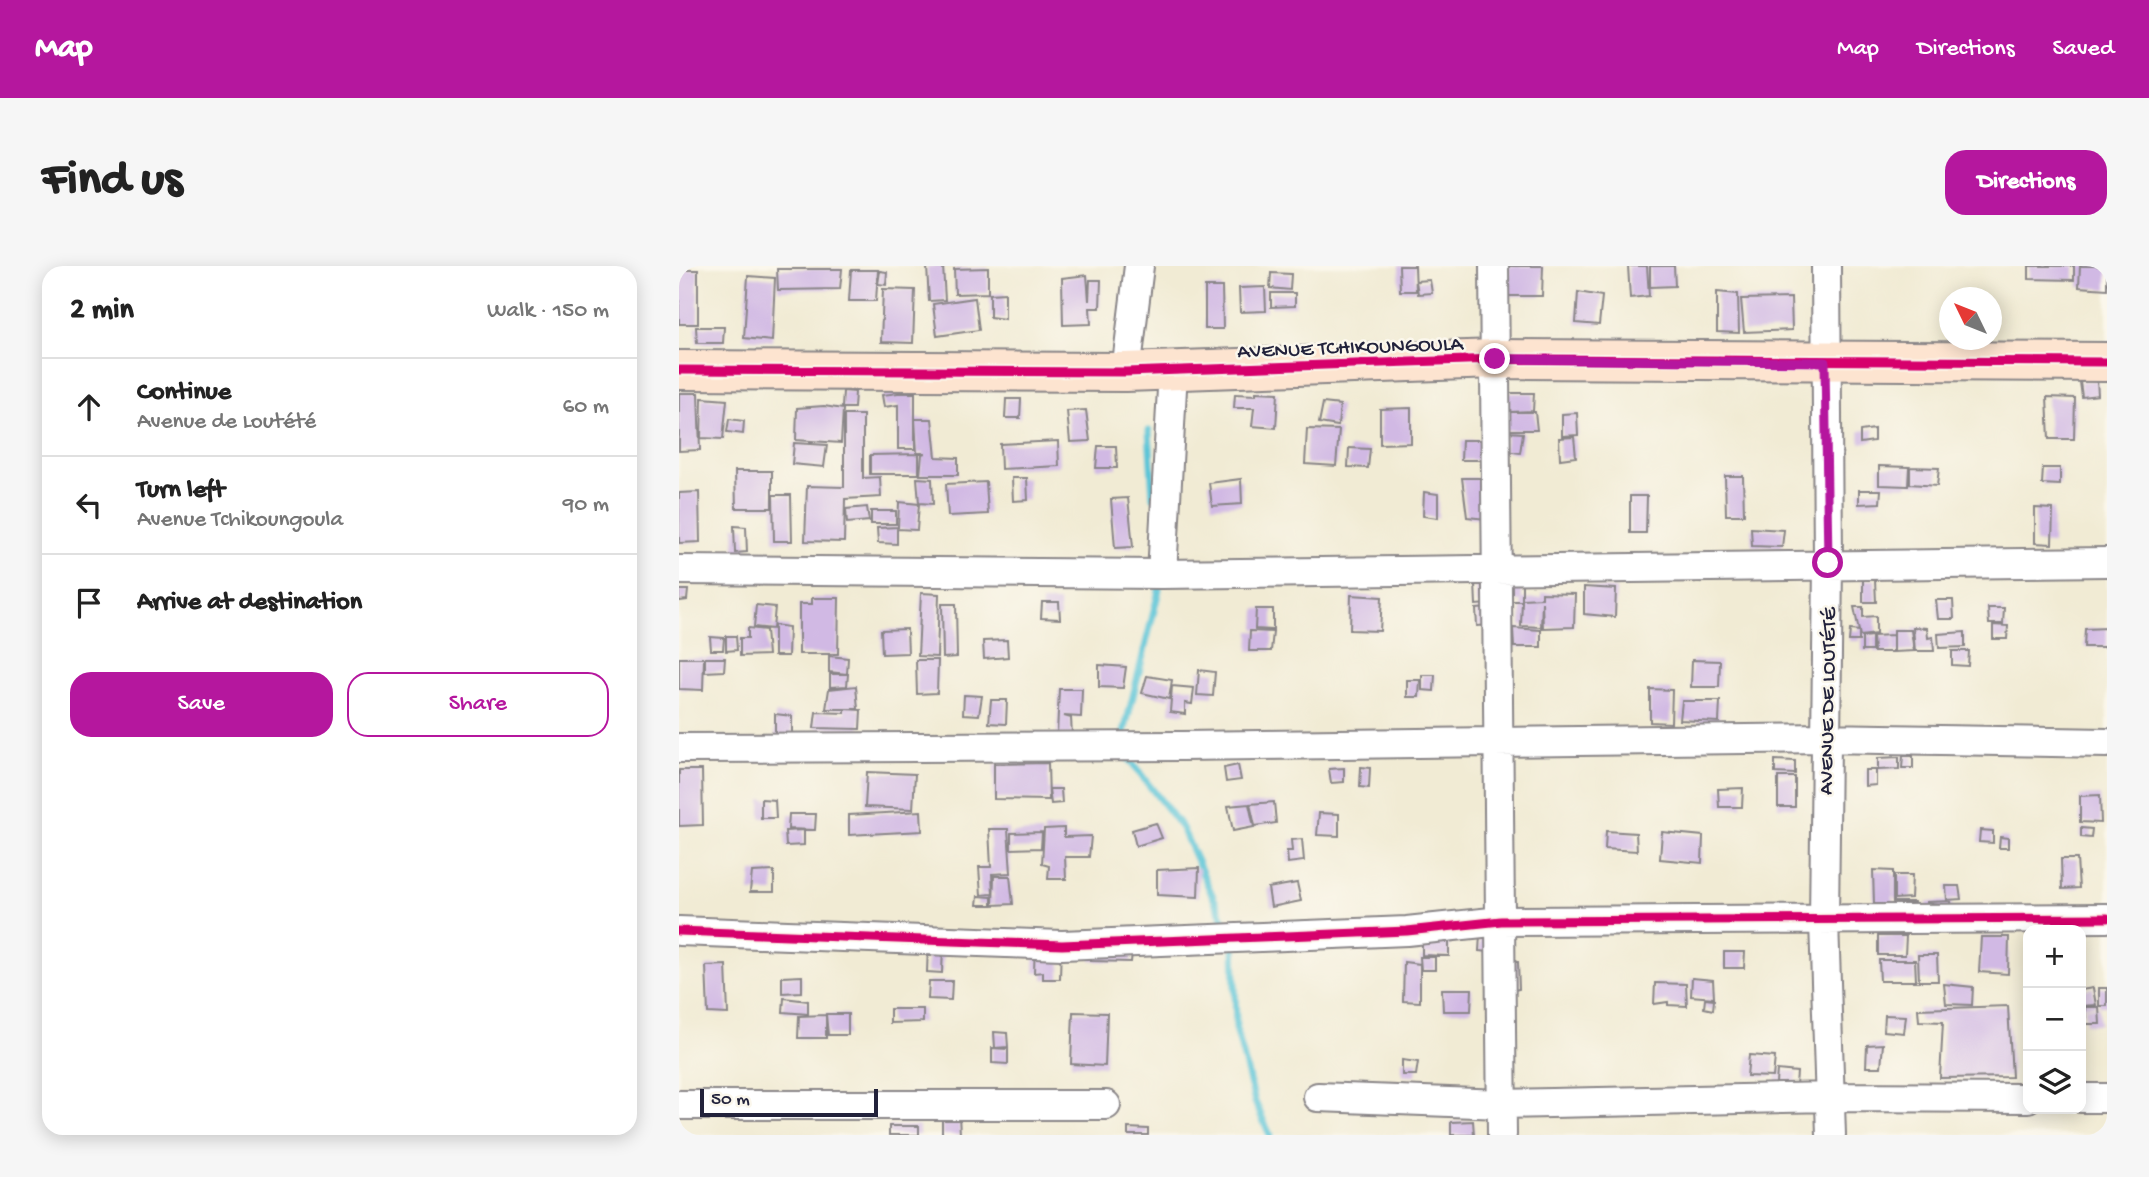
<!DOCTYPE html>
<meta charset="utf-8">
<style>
:root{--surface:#fff;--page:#f6f6f6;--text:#222;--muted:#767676;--line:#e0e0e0;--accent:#b5179e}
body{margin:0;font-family:"Gochi Hand",sans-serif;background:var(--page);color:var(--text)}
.controls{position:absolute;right:21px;bottom:21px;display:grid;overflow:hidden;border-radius:14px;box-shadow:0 4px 18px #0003}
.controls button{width:63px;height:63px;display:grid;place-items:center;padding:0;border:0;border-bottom:2px solid var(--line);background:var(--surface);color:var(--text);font:35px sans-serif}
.compass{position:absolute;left:1260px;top:21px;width:63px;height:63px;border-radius:50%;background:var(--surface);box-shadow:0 4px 18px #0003;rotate:313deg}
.scale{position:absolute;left:21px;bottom:18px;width:178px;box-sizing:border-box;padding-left:7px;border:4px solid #22223b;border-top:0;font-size:19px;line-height:24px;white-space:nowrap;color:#22223b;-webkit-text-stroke:5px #fbf7ec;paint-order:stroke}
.stop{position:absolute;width:21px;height:21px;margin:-16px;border:5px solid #b5179e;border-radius:50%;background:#fff}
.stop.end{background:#b5179e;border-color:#fff;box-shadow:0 2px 7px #0008}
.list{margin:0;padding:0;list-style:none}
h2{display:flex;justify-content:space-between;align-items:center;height:91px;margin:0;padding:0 28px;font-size:30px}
h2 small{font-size:23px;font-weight:400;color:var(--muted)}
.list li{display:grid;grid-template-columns:46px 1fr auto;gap:21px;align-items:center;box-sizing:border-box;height:98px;padding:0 28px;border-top:2px solid var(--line)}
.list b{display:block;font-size:26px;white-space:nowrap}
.list p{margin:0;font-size:23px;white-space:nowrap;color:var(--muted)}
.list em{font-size:23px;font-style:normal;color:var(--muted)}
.actions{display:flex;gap:14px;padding:21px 28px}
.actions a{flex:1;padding:16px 0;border:2px solid var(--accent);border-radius:21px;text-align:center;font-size:24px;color:var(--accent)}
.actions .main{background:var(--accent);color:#fff}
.icon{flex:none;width:38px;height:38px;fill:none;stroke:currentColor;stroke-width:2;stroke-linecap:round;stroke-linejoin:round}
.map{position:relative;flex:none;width:1428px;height:869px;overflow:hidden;border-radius:21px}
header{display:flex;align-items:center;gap:42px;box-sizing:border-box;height:98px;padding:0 35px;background:var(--accent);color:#fff}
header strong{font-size:33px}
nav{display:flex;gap:38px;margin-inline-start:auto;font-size:24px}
.intro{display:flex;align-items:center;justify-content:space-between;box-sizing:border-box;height:168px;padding:0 42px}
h1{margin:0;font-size:49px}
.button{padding:18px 32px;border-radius:21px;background:var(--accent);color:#fff;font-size:24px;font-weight:700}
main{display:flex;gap:42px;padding:0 42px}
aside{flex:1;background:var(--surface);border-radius:21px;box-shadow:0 4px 18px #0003}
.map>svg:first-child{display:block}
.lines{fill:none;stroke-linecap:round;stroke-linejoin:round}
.stream{stroke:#5bc5d7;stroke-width:7}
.building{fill:#d1b9e4}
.street-casing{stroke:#8a8688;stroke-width:32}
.secondary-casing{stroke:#8a8688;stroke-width:42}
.street{stroke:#fff;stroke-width:28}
.secondary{stroke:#fde4d0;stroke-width:38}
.cycleway-casing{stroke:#fbf7ec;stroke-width:13}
.cycleway{stroke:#d6006c;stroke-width:9}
.route{stroke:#b5179e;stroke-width:9}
.labels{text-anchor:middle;stroke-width:5;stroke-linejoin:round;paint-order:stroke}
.street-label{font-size:21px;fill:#22223b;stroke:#fbf7ec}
</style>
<header>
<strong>Map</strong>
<nav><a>Map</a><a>Directions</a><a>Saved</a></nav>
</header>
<div class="intro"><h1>Find us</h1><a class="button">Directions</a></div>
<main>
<aside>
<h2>2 min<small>Walk · 150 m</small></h2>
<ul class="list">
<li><svg class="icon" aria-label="ahead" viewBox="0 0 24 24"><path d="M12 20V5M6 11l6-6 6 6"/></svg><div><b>Continue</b><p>Avenue de Loutété</p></div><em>60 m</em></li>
<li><svg class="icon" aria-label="left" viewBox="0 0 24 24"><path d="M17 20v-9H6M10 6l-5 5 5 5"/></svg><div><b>Turn left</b><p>Avenue Tchikoungoula</p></div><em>90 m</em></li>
<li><svg class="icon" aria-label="arrive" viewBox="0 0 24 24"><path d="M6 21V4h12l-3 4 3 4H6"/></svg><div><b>Arrive at destination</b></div></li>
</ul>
<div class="actions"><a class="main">Save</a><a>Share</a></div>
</aside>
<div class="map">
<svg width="1428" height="869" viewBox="0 0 1428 869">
<rect width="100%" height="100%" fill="#fbf7ec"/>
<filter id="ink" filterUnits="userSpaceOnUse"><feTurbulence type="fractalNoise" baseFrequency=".0143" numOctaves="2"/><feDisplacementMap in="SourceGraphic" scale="14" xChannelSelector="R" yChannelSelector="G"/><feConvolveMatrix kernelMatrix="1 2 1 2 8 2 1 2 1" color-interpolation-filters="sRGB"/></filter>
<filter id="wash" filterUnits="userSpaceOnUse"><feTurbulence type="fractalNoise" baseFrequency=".00686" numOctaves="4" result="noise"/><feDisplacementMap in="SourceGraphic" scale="28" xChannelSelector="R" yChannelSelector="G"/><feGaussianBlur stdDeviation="1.57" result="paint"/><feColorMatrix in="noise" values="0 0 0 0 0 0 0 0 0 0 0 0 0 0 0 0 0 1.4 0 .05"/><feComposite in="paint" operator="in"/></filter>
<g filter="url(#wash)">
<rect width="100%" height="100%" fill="#f1ebd4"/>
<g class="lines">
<path class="stream" d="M470,165L474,231
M443,475L480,324L479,313
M446,488L503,562L549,664
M555,678L557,762L576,836L591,869"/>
</g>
<g id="blocks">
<path class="building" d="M264,0L266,34L250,35L248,1Z
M720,0H736L737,25H721Z
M830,0H864L863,30H829Z
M949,0H968L970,30L951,32Z
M971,0H995L996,20L971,21Z
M1350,0H1395V14L1350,13Z
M1401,0H1428V23L1400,21Z
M309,2V27L276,28L275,3Z
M98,3H163L161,23L99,24Z
M0,4H19V58H0Z
M172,4H199L197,35H170Z
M201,5L208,6L207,19L199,18Z
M592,7L612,8L611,24L591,22Z
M408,9L410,35L411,14H422L421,42H411L412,58L384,59L383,12Z
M69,10L96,12L93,75L65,72Z
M751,14L753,27L739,28L737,15Z
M526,21H543L544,63H526Z
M586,21L587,45L561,46L560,22Z
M204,23L236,24L234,77L202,76Z
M899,26L923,30L920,59L897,57Z
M1038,26L1059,28L1060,67L1038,66Z
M326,27V53L311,51V28Z
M592,27H616V40L592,41Z
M296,32L300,64L258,70L254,38Z
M1112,32L1113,64L1065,66L1062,33Z
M17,61H45L44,77H18Z
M1418,114L1419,129L1403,131L1401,116Z
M164,125L176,126L175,142H163Z
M577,126L599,127L597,162L573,160L575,142H555L556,128L577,129Z
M0,127H19L21,184L0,185Z
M219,127H236V183H219V139L205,141L203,129Z
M824,127H855L854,145L831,146H856L858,164H826Z
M1368,131L1396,132L1395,173H1370Z
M23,132L48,134L44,173L22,172Z
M327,133H342L341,152H326Z
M644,137L661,139L659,160L640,157Z
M145,140L164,143L162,177L117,174L118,142Z
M732,142V177L701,178V143Z
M407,144L411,175L391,176L388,145Z
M898,147L899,169L883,170V148Z
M165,149H184V212L201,211L202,231L166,233L165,276L126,275L128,220L165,221Z
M50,153L65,155L64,168L48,166Z
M236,153H253L257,191L279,192V209H241L243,188L246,187H238Z
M628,163L660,164L657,200L626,198Z
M1195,163V175L1181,177V165Z
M828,166L844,167L841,187L825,185Z
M895,171L897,191L881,193L880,172Z
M783,174H806L807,194H782Z
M379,175L380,200L322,203L321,178Z
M115,177L148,179L145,201L113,198Z
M419,180H437L438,202H417Z
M670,182L691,183L689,202L669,201Z
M240,188V208H191V189Z
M1200,200L1230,201L1229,220L1200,219Z
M1231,201L1260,202L1258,220L1231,218Z
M1364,202H1381V219L1363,218Z
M56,205H93V242H57Z
M1046,210H1064L1065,249H1047Z
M238,212L253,213L254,238L240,237Z
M333,212H348L349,234L334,235Z
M783,212H802L808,253L788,251Z
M562,213L563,238L533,240L530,217Z
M307,216L309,248L269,250L267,218Z
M1180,224H1202L1201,237L1180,238Z
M20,226L21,276L0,277V227Z
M745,226L759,228V252L744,250Z
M94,229H112L113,275H95Z
M951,230H968L967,267H951Z
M449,232L454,281L436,282L432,233Z
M220,236L240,238L238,264L218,263V278L199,277L198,262L219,261Z
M188,241L190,255L168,257L167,243Z
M1356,242L1374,243L1373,278L1356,277Z
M192,245H217V258H192Z
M55,260L67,261L68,286L56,287Z
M1072,262L1105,264L1103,281L1073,280Z
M1184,314H1196L1197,336H1184Z
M818,315L819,337L797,339L796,316Z
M829,317H843V333L863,332V327L896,328L895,361L864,362L863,336L862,361L842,360L843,335H828Z
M905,321L937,323L936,351L905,348Z
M0,324H9L8,334L0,335Z
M242,327L260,328L258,391L239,390Z
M672,329L703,331L701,365L671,364Z
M133,332H160L159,388H120V338H133Z
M1257,334H1274L1275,353H1259Z
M363,336H380L381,353L362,352Z
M263,338H277L278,391L264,392Z
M77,339L96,341L94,363L75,361Z
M1175,341H1184V351L1197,350V368L1181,370Z
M810,342V359L798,360L797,343Z
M1309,342H1325L1324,358H1310Z
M577,343H594V364L576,363Z
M95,359L110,361L109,390H95Z
M1314,359L1329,360L1328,373H1314Z
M1234,361L1248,362L1249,372L1254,371L1255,385H1236Z
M69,362L87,364L89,389L61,390V372H69Z
M834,362L862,364V381H835Z
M1428,362V381H1405L1406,363Z
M228,363L229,387L203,388L202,364Z
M1171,364L1180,365V375H1170Z
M1215,364H1232L1235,385L1215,386Z
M571,365L594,366L592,385H570Z
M1286,366V381L1260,382L1259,368Z
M1214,369V386H1195L1194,370Z
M47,370H57L58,384L47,385Z
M1193,370V385H1183V371Z
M31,371L45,372L44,384H32Z
M328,374L329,391L305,393L304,375Z
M1273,385H1290L1289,400L1273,399Z
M150,390L169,392L168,408L150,406Z
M0,392H25L24,424L0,423Z
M26,392H46L45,405L26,406Z
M237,394H259L258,427L238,428Z
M1013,394L1041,395L1040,421H1012Z
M420,399L447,401L444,422L420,421Z
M520,404L536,406L534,430L518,429Z
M151,408H169L168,420L151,421Z
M743,409H756L755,425L743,424Z
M468,410L493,414L490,433L463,427Z
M728,414H741L740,431H728Z
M177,420L179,443H147L150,423Z
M493,420L515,422L513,438L506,437V448L491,446Z
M380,423H403L402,451L385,450L392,452L393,469H378Z
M971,423L993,424L992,457L971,456Z
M285,429L303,430L300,449L284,448Z
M312,434H328L327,458L310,457Z
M1003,435H1041L1040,456L1001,454Z
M166,443L182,444L181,463L135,462L137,446L166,447Z
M96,448L113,450V470H96Z
M1224,490H1234V502H1223Z
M1220,491V503L1199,504V492Z
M1096,494L1116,495V508L1096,507Z
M369,497L370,534L315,533V498Z
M559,499L562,514L547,516L545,502Z
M682,501L691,502L690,522L681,521Z
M665,502V516L652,517L650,503Z
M0,504H23L24,559L0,560Z
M1186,504H1197V519L1186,520Z
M188,506L236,508L234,543L186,541Z
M1099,511H1116V541H1099Z
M1064,522L1063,541H1040L1039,523Z
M370,523H382L383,537L372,538Z
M1421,529L1422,557L1401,556V530Z
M82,533L96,534L97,552H82Z
M595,536L597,557L576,560L571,538Z
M570,538L575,561L554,565L549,540Z
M242,545L243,565L170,569V549Z
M640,547L660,548V570L638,569Z
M110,548H137L136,564L109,563Z
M477,557L483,572L457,580L453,564Z
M385,562V571L412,570L410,591H386L387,613H369L370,600L363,598L365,563Z
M1402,562L1413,563L1412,572L1402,571Z
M310,563H329L332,607L313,608L314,628L302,629L300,601H312Z
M125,564V579L107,580L106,565Z
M1301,564L1314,565V577L1300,576Z
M927,565L957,567L958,585L926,583Z
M363,566L362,582L332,583V567Z
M983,566L1024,570L1023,597L981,593Z
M1321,571L1329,572V582H1320Z
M623,573L625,595L609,597L608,585H613L612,574Z
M1382,593H1398L1400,622L1383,623Z
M520,602L519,631L478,629V604Z
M1194,604L1214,605V636H1235V647L1215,646V639L1195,638Z
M95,605V626H71L73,606Z
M1215,609H1233L1232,632L1215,633Z
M315,610H331L334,638L314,639Z
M618,617L622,635L592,641L589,622Z
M1267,620H1280L1282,633L1268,634Z
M299,630L313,631V639H298Z
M1272,635L1273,647L1248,648V636Z
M801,668L812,669L811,686L800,685Z
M1199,670H1227L1226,689H1199Z
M1302,671H1330L1329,708L1300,706Z
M743,673L770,674V690L743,689Z
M356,675L382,677L381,713H364V706L355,707Z
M413,676L454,678L452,696L412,695Z
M249,679L264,680L263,707L248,706Z
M1045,686H1066L1065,702H1045Z
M1239,689H1258L1259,715H1240Z
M741,691H756V704H742Z
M1200,694H1236L1237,715H1201Z
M725,696L741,698V736L724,735Z
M829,696H839L840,723L831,725Z
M47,699L49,748L29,747L27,700Z
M123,710V726L103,727V711Z
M1013,712L1034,714L1035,732L1012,730Z
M250,715H273L272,734L249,733Z
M976,717L1007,718L1008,740L989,739V736L975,738Z
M1265,718L1294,721L1293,739L1267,738Z
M1414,722L1417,739L1403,740L1402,724Z
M1420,722H1428V740H1420Z
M763,723H793L792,745H764Z
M105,732L129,735V748L104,746Z
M1026,733L1035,734L1034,744L1025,742Z
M1329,740L1333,811L1261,812L1264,756L1240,755L1239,743Z
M1406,741H1420L1421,758H1407Z
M211,743H244V756L211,757Z
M394,746L428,747L426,800L392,798Z
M147,748H169V769H149Z
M147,749V772H119L120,750Z
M1206,749L1227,750L1225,767L1205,765Z
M315,766L328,767L329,781L316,782Z
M1204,778L1202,801H1187L1188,779Z
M313,782L329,783V798L313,797Z
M1070,789L1096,791L1094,811L1068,810Z
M723,794L739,796L737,809H723Z
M1098,804L1118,806L1117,819L1097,817Z
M263,847L280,848L281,869H263Z
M794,855L795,869H772V856Z
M210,860H240V869H210Z
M449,862L469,863V869H449Z"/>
</g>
</g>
<g filter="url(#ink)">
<use href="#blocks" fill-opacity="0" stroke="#8a8688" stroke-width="2"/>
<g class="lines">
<g class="street-casing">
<path id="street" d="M815,0L823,869
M1147,0L1149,297L1145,655L1152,869
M447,106L460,0
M0,304L483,308L1428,296
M483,308L494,104
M0,482L503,480L1145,472L1428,477
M0,665L383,679L728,665L822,655L1428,652
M639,831L823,838L1152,831L1349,832
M1402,832H1428
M0,839H427"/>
</g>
<g class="secondary-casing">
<path id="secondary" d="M0,104L447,106L816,93L1428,96"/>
</g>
<use href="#street" class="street"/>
<use href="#secondary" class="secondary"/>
<g class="cycleway-casing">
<path id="cycleway" d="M0,104L447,106L816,93L1428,96
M0,665L383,679L728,665L822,655L1428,652"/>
</g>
<use href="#cycleway" class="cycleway"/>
</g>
</g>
<g class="lines" filter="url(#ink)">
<path class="route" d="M816,93L1146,96L1149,297"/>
</g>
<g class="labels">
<g class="street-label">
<text transform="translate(671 80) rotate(-2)" y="7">AVENUE TCHIKOUNGOULA</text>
<text transform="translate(1147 435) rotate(-89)" y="7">AVENUE DE LOUTÉTÉ</text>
</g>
</g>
</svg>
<div class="controls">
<button>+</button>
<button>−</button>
<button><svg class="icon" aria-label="layers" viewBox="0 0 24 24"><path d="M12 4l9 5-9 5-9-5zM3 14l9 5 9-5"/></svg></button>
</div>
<svg class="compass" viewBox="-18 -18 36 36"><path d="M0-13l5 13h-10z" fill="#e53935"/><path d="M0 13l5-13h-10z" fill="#767676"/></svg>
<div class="scale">50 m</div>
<div class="stop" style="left:1149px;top:297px"></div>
<div class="stop end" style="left:816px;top:93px"></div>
</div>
</main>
